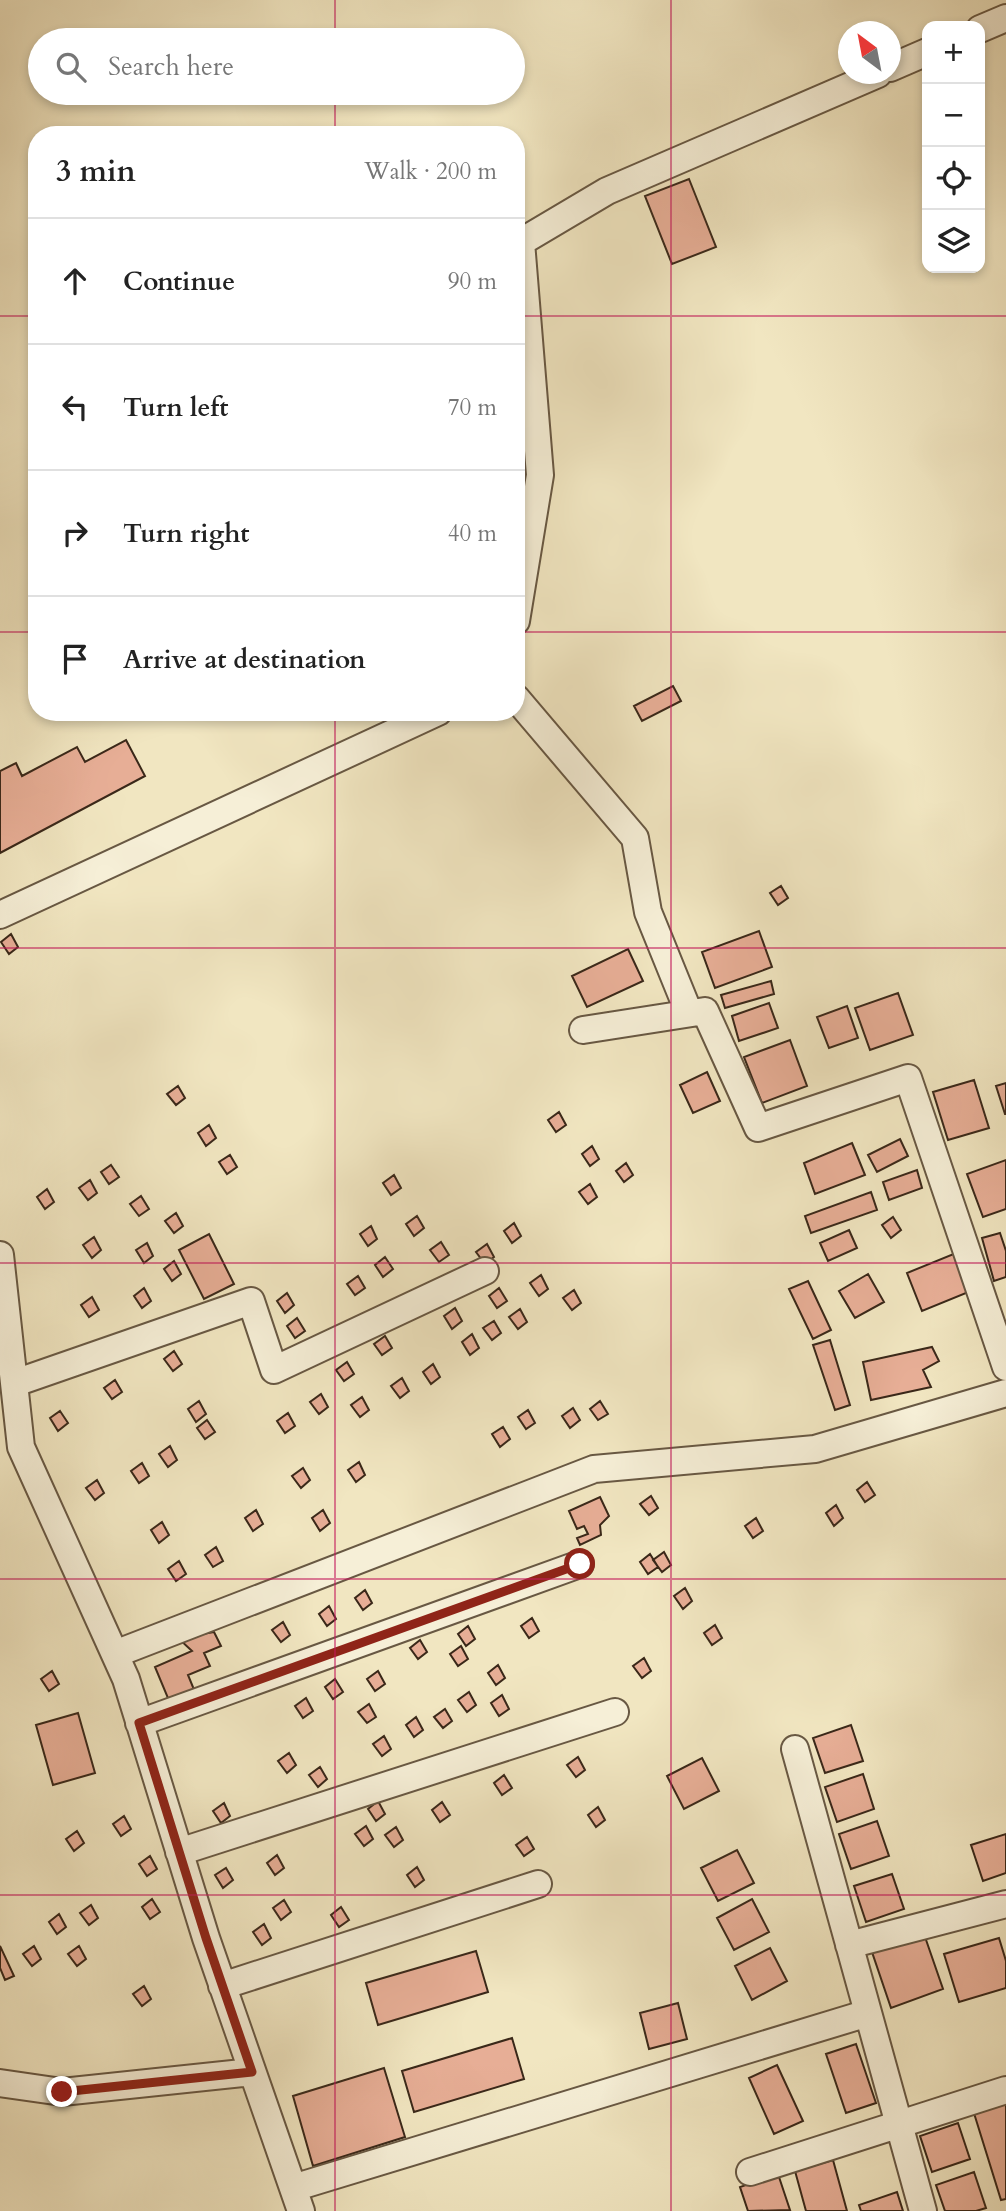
<!DOCTYPE html>
<meta charset="utf-8">
<style>
:root{--surface:#fff;--page:#f6f6f6;--text:#222;--muted:#767676;--line:#e0e0e0}
body{margin:0;font-family:Cardo,serif;background:var(--page);color:var(--text)}
.controls{position:absolute;right:21px;top:21px;display:grid;overflow:hidden;border-radius:14px;box-shadow:0 4px 10px #0003}
.controls button{width:63px;height:63px;display:grid;place-items:center;padding:0;border:0;border-bottom:2px solid var(--line);background:var(--surface);color:var(--text);font:35px sans-serif}
.compass{position:absolute;left:838px;top:21px;width:63px;height:63px;border-radius:50%;background:var(--surface);box-shadow:0 4px 10px #0003;rotate:328deg}
.stop{position:absolute;width:21px;height:21px;margin:-16px;border:5px solid #8f2418;border-radius:50%;background:#fff}
.stop.end{background:#8f2418;border-color:#fff;box-shadow:0 2px 7px #0008}
.list{margin:0;padding:0;list-style:none}
h2{display:flex;justify-content:space-between;align-items:center;height:91px;margin:0;padding:0 28px;font-size:30px}
h2 small{font-size:23px;font-weight:400;color:var(--muted)}
.list li{display:grid;grid-template-columns:46px 1fr auto;gap:21px;align-items:center;box-sizing:border-box;height:126px;padding:0 28px;border-top:2px solid var(--line)}
.list b{display:block;font-size:26px;white-space:nowrap}
.list em{font-size:23px;font-style:normal;color:var(--muted)}
.icon{flex:none;width:38px;height:38px;fill:none;stroke:currentColor;stroke-width:2;stroke-linecap:round;stroke-linejoin:round}
.map{position:relative;flex:none;width:1006px;height:2211px;overflow:hidden}
.search{position:absolute;background:var(--surface);box-shadow:0 4px 10px #0003;left:28px;top:28px;width:497px;height:77px;display:flex;align-items:center;gap:18px;box-sizing:border-box;padding:0 24px;border-radius:38px;color:var(--muted);font-size:26px}
.panel{position:absolute;background:var(--surface);box-shadow:0 4px 10px #0003;left:28px;top:126px;width:497px;height:595px;border-radius:28px}
.map>svg:first-child{display:block}
.building{fill:#e7ae96;stroke:#3a2819;stroke-width:2}
.lines{fill:none;stroke-linecap:round;stroke-linejoin:round}
.street-casing{stroke:#685843;stroke-width:30}
.street{stroke:#f6efd7;stroke-width:26}
.route{stroke:#8f2418;stroke-width:9}
.grid{fill:none;stroke:#c2185b;stroke-width:2;stroke-opacity:0.55}
</style>
<div class="map">
<svg width="1006" height="2211" viewBox="0 0 1006 2211">
<rect width="100%" height="100%" fill="#f1e6c1"/>
<filter id="stains"><feTurbulence type="fractalNoise" baseFrequency=".00286" numOctaves="4"/><feColorMatrix values="0 0 0 0 .2 0 0 0 0 .09 0 0 0 0 .02 0 0 0 .5 -.17"/></filter>
<radialGradient id="worn" r=".72"><stop offset=".6" stop-color="#630" stop-opacity="0"/><stop offset="1" stop-color="#630" stop-opacity=".3"/></radialGradient>
<path class="building" d="M689,179L716,247L672,264L645,196Z
M673,686L681,701L642,721L634,706Z
M126,740L145,776L0,853V771L16,763L22,776L77,747L85,762Z
M781,886L788,898L778,905L770,893Z
M759,931L772,967L715,988L702,952Z
M11,934L18,947L9,954L1,942Z
M628,949L643,981L587,1007L572,976Z
M771,981L774,994L725,1008L721,995Z
M898,993L913,1035L870,1050L855,1008Z
M769,1003L778,1028L739,1041L732,1016Z
M847,1006L858,1038L829,1048L817,1017Z
M790,1040L807,1086L762,1103L744,1057Z
M707,1072L720,1101L693,1113L680,1085Z
M974,1080L989,1128L948,1140L933,1092Z
M1006,1083V1114H1005L996,1086Z
M178,1086L185,1098L176,1105L167,1094Z
M559,1112L566,1125L556,1132L548,1120Z
M209,1125L216,1138L206,1146L198,1133Z
M900,1139L908,1156L877,1172L868,1155Z
M852,1143L865,1175L815,1194L804,1163Z
M592,1146L599,1159L590,1166L582,1154Z
M230,1155L237,1167L227,1174L219,1162Z
M1006,1160V1209L983,1217L967,1174Z
M626,1163L633,1175L624,1182L616,1171Z
M111,1165L119,1177L109,1184L101,1172Z
M917,1170L922,1188L889,1200L883,1182Z
M394,1175L401,1188L391,1195L383,1183Z
M90,1180L97,1193L88,1200L79,1188Z
M590,1184L597,1197L588,1204L579,1192Z
M47,1189L54,1202L45,1209L37,1197Z
M871,1192L877,1210L811,1233L805,1216Z
M141,1196L149,1209L139,1216L130,1204Z
M176,1213L183,1226L174,1233L165,1221Z
M417,1216L424,1228L414,1236L406,1224Z
M893,1217L901,1230L891,1238L882,1225Z
M514,1223L521,1236L512,1243L504,1231Z
M371,1226L377,1239L368,1246L360,1234Z
M849,1230L857,1248L828,1261L820,1243Z
M1000,1233L1006,1251V1277L994,1281L982,1238Z
M209,1234L234,1284L204,1299L179,1250Z
M94,1237L101,1250L92,1258L83,1245Z
M441,1242L449,1255L439,1262L430,1250Z
M147,1243L153,1256L144,1263L136,1250Z
M487,1244L494,1257L485,1264L476,1252Z
M956,1253L971,1291L922,1311L907,1273Z
M385,1257L393,1269L383,1277L375,1265Z
M174,1261L181,1274L172,1281L164,1269Z
M868,1274L884,1302L855,1318L839,1291Z
M541,1275L548,1289L539,1296L530,1283Z
M358,1276L365,1288L355,1295L347,1284Z
M808,1281L831,1330L813,1339L789,1289Z
M144,1288L151,1301L142,1308L134,1296Z
M499,1288L507,1301L497,1308L489,1296Z
M574,1290L581,1303L572,1310L563,1298Z
M287,1293L294,1305L285,1313L277,1301Z
M92,1297L99,1310L89,1317L81,1305Z
M455,1308L462,1321L452,1329L444,1316Z
M520,1309L527,1322L518,1329L509,1317Z
M297,1318L305,1331L295,1338L287,1326Z
M494,1321L501,1333L492,1340L483,1328Z
M472,1334L479,1348L470,1355L462,1342Z
M385,1336L392,1348L382,1355L374,1344Z
M830,1340L850,1405L835,1410L813,1345Z
M932,1347L939,1361L923,1370L931,1387L871,1400L863,1362Z
M174,1351L182,1364L173,1371L164,1359Z
M347,1362L354,1374L344,1381L336,1370Z
M433,1364L440,1377L431,1384L423,1372Z
M402,1378L409,1391L400,1398L391,1386Z
M115,1380L122,1392L112,1399L104,1388Z
M321,1394L328,1407L319,1414L310,1402Z
M362,1397L369,1410L360,1417L351,1405Z
M199,1401L206,1414L196,1422L188,1409Z
M600,1401L608,1414L598,1420L590,1409Z
M573,1408L580,1420L570,1428L562,1416Z
M528,1410L535,1423L526,1429L518,1417Z
M60,1411L68,1423L58,1431L50,1418Z
M288,1413L295,1426L285,1433L277,1421Z
M207,1420L215,1432L205,1439L197,1428Z
M503,1427L510,1439L500,1447L492,1434Z
M170,1446L177,1460L168,1467L159,1454Z
M359,1462L365,1475L356,1482L348,1470Z
M142,1463L149,1476L139,1483L131,1471Z
M303,1468L310,1480L301,1488L292,1476Z
M97,1480L104,1493L95,1500L86,1488Z
M867,1482L875,1495L865,1502L857,1490Z
M651,1496L658,1508L649,1515L640,1504Z
M600,1497L609,1516L600,1525L601,1535L580,1545L577,1538L588,1534L584,1526L577,1529L569,1511Z
M836,1505L843,1518L834,1526L826,1513Z
M256,1510L263,1524L253,1531L245,1518Z
M323,1510L330,1523L320,1531L312,1518Z
M756,1518L763,1531L753,1538L745,1526Z
M162,1522L169,1535L159,1543L151,1530Z
M216,1547L223,1561L213,1567L205,1555Z
M664,1552L671,1565L662,1572L653,1560Z
M650,1554L658,1567L648,1574L640,1562Z
M179,1561L186,1574L176,1581L168,1569Z
M685,1588L692,1601L683,1609L674,1596Z
M365,1590L372,1603L363,1610L355,1598Z
M329,1606L336,1619L327,1626L319,1614Z
M532,1618L539,1631L529,1638L521,1626Z
M283,1622L290,1635L281,1642L272,1630Z
M715,1625L722,1638L712,1645L704,1633Z
M468,1626L475,1639L466,1646L458,1634Z
M214,1632L221,1646L204,1653L210,1666L188,1675L195,1692L170,1703L155,1667L192,1651L178,1638Z
M420,1640L427,1652L418,1659L410,1648Z
M461,1646L468,1659L458,1666L450,1654Z
M644,1658L651,1671L642,1678L633,1666Z
M498,1665L505,1678L496,1685L488,1673Z
M52,1671L59,1684L49,1691L41,1679Z
M378,1671L385,1684L375,1691L367,1679Z
M335,1679L343,1692L333,1699L325,1687Z
M469,1692L476,1705L467,1712L458,1700Z
M502,1695L509,1709L499,1716L491,1703Z
M306,1698L313,1711L303,1718L295,1706Z
M369,1704L376,1717L367,1723L358,1712Z
M445,1709L452,1721L443,1728L434,1717Z
M78,1713L95,1773L53,1785L36,1725Z
M416,1717L423,1730L414,1737L406,1725Z
M851,1725L863,1761L825,1773L813,1738Z
M384,1736L391,1749L382,1756L373,1744Z
M289,1753L296,1765L287,1773L278,1761Z
M578,1757L585,1770L576,1777L567,1765Z
M702,1758L719,1791L684,1809L667,1776Z
M320,1767L327,1779L318,1787L309,1775Z
M863,1774L874,1809L837,1822L825,1787Z
M504,1775L512,1788L502,1795L494,1783Z
M378,1801L385,1814L376,1821L368,1809Z
M442,1802L450,1815L440,1822L432,1810Z
M224,1803L230,1816L221,1823L213,1811Z
M598,1807L605,1820L596,1827L588,1815Z
M124,1816L131,1829L121,1836L113,1824Z
M877,1821L889,1856L851,1869L839,1834Z
M366,1826L373,1839L364,1846L355,1834Z
M396,1827L403,1840L394,1847L385,1835Z
M77,1831L84,1843L74,1851L66,1839Z
M1006,1834V1873L983,1881L971,1845Z
M527,1837L534,1849L524,1856L516,1845Z
M737,1850L754,1883L718,1901L701,1868Z
M277,1855L284,1868L275,1875L267,1863Z
M150,1856L157,1869L147,1876L139,1864Z
M417,1867L424,1880L415,1887L407,1875Z
M226,1868L233,1880L223,1888L215,1875Z
M892,1874L904,1909L866,1922L854,1886Z
M152,1899L160,1912L150,1919L142,1907Z
M752,1899L769,1932L734,1950L717,1918Z
M284,1900L291,1912L281,1920L273,1908Z
M91,1905L98,1918L89,1925L80,1913Z
M341,1907L349,1920L339,1927L331,1915Z
M59,1914L66,1927L57,1934L49,1922Z
M264,1924L271,1938L262,1945L253,1932Z
M924,1934L943,1989L891,2008L872,1952Z
M999,1938L1006,1961V1988L959,2002L944,1954Z
M0,1946L14,1976L5,1980L0,1968Z
M34,1946L41,1959L32,1966L23,1954Z
M79,1946L86,1959L77,1966L68,1954Z
M770,1948L787,1981L752,2000L735,1966Z
M476,1951L488,1992L378,2025L366,1983Z
M144,1986L151,1999L142,2006L133,1994Z
M678,2003L687,2039L649,2049L640,2013Z
M512,2038L524,2079L414,2112L402,2071Z
M856,2044L876,2103L846,2113L826,2054Z
M777,2065L803,2121L774,2134L749,2078Z
M384,2068L405,2137L313,2166L293,2096Z
M1006,2100V2199L1001,2200L973,2110Z
M958,2123L970,2159L932,2172L920,2136Z
M833,2160L847,2211H806L795,2171Z
M974,2172L986,2208L976,2211H945L936,2185Z
M778,2174L790,2210L748,2211L740,2187Z
M897,2192L903,2211H861L859,2205Z"/>
<g class="lines">
<g class="street-casing">
<path id="street" d="M980,29L1006,18
M890,68L927,52
M516,621L540,475L521,242L607,191L878,74
M516,698L635,838L648,912L689,1013
M0,915L438,712
M583,1030L705,1011L758,1128L908,1078L1006,1367
M0,1255L21,1447L126,1679L206,1938L301,2211
M15,1383L251,1301L274,1370L485,1271
M115,1654L594,1469L815,1449L1006,1393
M139,1723L580,1564
M795,1749L923,2211
M179,1852L615,1712
M849,1945L1006,1904
M222,1986L538,1884
M0,2083L62,2092L252,2072
M750,2172L1006,2090
M293,2188L868,2013"/>
</g>
<use href="#street" class="street"/>
</g>
<g class="lines">
<path class="route" d="M62,2092L252,2072L206,1938L139,1723L580,1564"/>
</g>
<path class="grid" d="M335,0V40M671,0V2211M335,93V135M0,316H37M516,316H1006M0,632H37M516,632H1006M335,712V2211M0,948H1006M0,1263H1006M0,1579H1006M0,1895H1006"/>
<rect width="100%" height="100%" filter="url(#stains)"/>
<rect width="100%" height="100%" fill="url(#worn)"/>
</svg>
<div class="controls">
<button>+</button>
<button>−</button>
<button><svg class="icon" aria-label="locate" viewBox="0 0 24 24"><circle cx="12" cy="12" r="6"/><path d="M12 2v4M12 18v4M2 12h4M18 12h4"/></svg></button>
<button><svg class="icon" aria-label="layers" viewBox="0 0 24 24"><path d="M12 4l9 5-9 5-9-5zM3 14l9 5 9-5"/></svg></button>
</div>
<svg class="compass" viewBox="-18 -18 36 36"><path d="M0-13l5 13h-10z" fill="#e53935"/><path d="M0 13l5-13h-10z" fill="#767676"/></svg>
<div class="stop" style="left:580px;top:1564px"></div>
<div class="stop end" style="left:62px;top:2092px"></div>
<div class="search"><svg class="icon" aria-label="search" viewBox="0 0 24 24"><circle cx="10" cy="10" r="6"/><path d="M15 15l6 6"/></svg>Search here</div>
<section class="panel">
<h2>3 min<small>Walk · 200 m</small></h2>
<ul class="list">
<li><svg class="icon" aria-label="ahead" viewBox="0 0 24 24"><path d="M12 20V5M6 11l6-6 6 6"/></svg><div><b>Continue</b></div><em>90 m</em></li>
<li><svg class="icon" aria-label="left" viewBox="0 0 24 24"><path d="M17 20v-9H6M10 6l-5 5 5 5"/></svg><div><b>Turn left</b></div><em>70 m</em></li>
<li><svg class="icon" aria-label="right" viewBox="0 0 24 24"><path d="M7 20v-9h11M14 6l5 5-5 5"/></svg><div><b>Turn right</b></div><em>40 m</em></li>
<li><svg class="icon" aria-label="arrive" viewBox="0 0 24 24"><path d="M6 21V4h12l-3 4 3 4H6"/></svg><div><b>Arrive at destination</b></div></li>
</ul>
</section>
</div>
